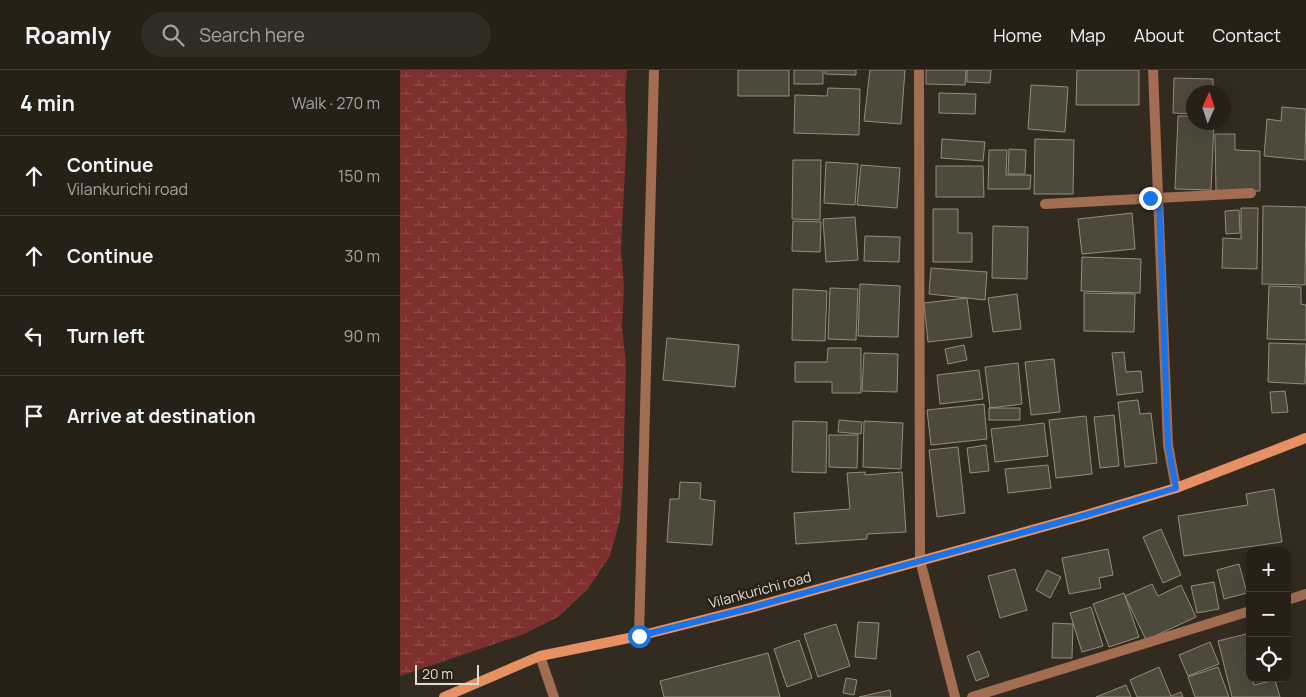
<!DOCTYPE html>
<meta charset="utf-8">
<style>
:root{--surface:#262017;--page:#322d24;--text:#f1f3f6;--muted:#a4a3a1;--line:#423e36}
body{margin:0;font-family:Manrope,sans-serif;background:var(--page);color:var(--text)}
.controls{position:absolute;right:15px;bottom:15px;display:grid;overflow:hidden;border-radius:10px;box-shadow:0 5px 20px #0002}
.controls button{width:45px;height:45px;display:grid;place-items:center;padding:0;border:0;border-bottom:1px solid var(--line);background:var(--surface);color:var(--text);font:25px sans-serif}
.compass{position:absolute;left:786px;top:15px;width:45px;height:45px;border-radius:50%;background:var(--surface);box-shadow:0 5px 20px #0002;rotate:3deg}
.scale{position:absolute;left:15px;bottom:12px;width:64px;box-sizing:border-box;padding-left:5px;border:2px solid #e2dcd5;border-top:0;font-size:14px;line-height:18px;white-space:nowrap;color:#e2dcd5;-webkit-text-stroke:4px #292116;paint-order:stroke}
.stop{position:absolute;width:15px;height:15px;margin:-11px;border:4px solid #1a73e8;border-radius:50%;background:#fff}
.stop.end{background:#1a73e8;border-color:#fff;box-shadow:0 1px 5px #0008}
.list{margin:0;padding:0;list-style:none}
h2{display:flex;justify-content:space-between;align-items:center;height:65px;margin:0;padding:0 20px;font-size:21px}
h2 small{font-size:16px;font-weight:400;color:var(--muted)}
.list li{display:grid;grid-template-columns:32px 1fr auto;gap:15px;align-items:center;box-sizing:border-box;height:80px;padding:0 20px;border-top:1px solid var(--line)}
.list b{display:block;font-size:19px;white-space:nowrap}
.list p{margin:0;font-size:16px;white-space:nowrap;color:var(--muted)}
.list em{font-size:16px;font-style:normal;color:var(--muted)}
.icon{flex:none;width:28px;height:28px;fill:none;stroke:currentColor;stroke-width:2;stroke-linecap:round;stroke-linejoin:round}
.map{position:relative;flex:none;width:906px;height:627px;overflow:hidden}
header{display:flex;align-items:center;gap:30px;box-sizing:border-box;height:70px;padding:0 25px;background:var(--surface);border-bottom:1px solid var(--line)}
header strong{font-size:24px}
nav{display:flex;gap:28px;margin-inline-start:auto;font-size:18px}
.search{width:350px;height:45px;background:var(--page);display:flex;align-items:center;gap:12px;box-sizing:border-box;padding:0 18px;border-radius:28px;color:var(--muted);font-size:19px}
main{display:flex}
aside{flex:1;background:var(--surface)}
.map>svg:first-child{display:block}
.wetland{fill:url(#wetland-marsh)}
.building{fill:#4d4a3c;stroke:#918e7e}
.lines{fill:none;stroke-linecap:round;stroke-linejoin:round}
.minor{stroke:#a26d51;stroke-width:10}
.secondary{stroke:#e59163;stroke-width:10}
.route{stroke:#1a73e8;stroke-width:6}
.labels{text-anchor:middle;stroke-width:5;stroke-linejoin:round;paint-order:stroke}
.street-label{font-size:14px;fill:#e2dcd5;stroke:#292116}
</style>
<header>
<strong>Roamly</strong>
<div class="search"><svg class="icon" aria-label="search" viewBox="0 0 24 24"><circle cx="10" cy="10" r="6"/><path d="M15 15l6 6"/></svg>Search here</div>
<nav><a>Home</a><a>Map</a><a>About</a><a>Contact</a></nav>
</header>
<main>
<aside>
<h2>4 min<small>Walk · 270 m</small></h2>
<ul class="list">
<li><svg class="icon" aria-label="ahead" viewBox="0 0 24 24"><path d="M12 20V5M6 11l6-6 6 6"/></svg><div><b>Continue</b><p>Vilankurichi road</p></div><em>150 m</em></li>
<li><svg class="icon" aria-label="ahead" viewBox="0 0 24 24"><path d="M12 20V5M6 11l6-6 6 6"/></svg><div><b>Continue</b></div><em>30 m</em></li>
<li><svg class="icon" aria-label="left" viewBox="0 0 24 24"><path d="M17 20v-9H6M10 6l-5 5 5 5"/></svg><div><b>Turn left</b></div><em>90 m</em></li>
<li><svg class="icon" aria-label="arrive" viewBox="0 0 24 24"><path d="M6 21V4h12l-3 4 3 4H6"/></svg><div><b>Arrive at destination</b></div></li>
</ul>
</aside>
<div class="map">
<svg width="906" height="627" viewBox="0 0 906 627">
<defs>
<pattern id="wetland-marsh" width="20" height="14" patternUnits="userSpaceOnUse" patternTransform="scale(1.25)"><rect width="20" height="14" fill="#7e302e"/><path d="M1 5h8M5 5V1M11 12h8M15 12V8" fill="none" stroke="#904d4b"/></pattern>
</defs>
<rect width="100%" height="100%" fill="#332b1f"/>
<path class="wetland" d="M0,0H227L225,24L227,61L221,180L224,217L222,256L226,294L223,413L220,450L210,486L188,519L158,547L124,564L0,606Z"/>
<path class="building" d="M338,0H389V26H338Z
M394,0H423V14H394Z
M425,0H456V5L425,4Z
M470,0H505L501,54L464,51Z
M526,0H566L565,15L526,14Z
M567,0H591L590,13L567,12Z
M677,0H739V35H676Z
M774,8L813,9V22H794V44L773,43Z
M631,15L668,17L665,62L628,59Z
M428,18L460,19L459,65L394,63L395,25L427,26Z
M539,23L576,24L575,44L539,43Z
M882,37L906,39L905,90L864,86L867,49L881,51Z
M778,46H794V52H814L811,120L775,119Z
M815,64H835V80L860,81V121H816Z
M542,69L585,72L583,91L541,88Z
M635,69L674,70L673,124H634Z
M609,79L626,80L625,104H608Z
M589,80H607L606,105H631L630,119H588Z
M393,90H421L420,150L392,149Z
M426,92L458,94L455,135L424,133Z
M461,95L500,98L497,138L457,135Z
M536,96H583L584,127H536Z
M863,136L906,137L905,215L862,214Z
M841,138H858L857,199L822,198L823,168L841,169Z
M533,139H558V163H572V192H533Z
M839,140L840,163L826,164L825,141Z
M732,143L735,179L682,184L678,149Z
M455,147L458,190L426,192L423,149Z
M393,151L421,152L420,182L392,181Z
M593,156L628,157L627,209L592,208Z
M465,166L500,167L499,192L464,191Z
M682,187L741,189L740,223L681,221Z
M531,198L587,202L585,230L529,224Z
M460,214L500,216L498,267L458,266Z
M869,216L901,217V234L906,235V270L867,269Z
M430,218L458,219L456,270L428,269Z
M393,219L427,221L425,271L392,270Z
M684,223L735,224L734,262L684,261Z
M617,224L621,259L593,262L588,228Z
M567,228L572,267L528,272L524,233Z
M267,268L339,275L335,317L263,310Z
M869,273L906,274L905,314L868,312Z
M564,275L567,290L548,294L545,279Z
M428,278H461V323H432V312H395V292H427Z
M724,282L726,302L741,301L743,322L717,325L712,283Z
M464,283L498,284L497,322L462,321Z
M654,289L660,342L631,345L625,292Z
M618,293L622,334L590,338L585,297Z
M579,300L583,329L540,334L537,305Z
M885,321L888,342L872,343L870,322Z
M738,330L740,344L751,343L757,393L725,397L718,332Z
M584,334L587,369L531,375L527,340Z
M589,338H620V350H589Z
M714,345L719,396L700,398L694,347Z
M686,346L692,404L656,408L649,350Z
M439,350L462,352L461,364L438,362Z
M393,351L427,352L426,403L392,402Z
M464,351L503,353L501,399L463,397Z
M644,353L648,386L595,392L591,359Z
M429,365H458L457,398L429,397Z
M586,375L589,401L570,403L567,378Z
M558,377L565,443L537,447L529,380Z
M648,395L651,418L608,423L605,399Z
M465,402V405L502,402L506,462L467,464V469L396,474L394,443L450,439L447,403Z
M280,412L301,413L300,429L315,431L312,475L267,472L270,429H279Z
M874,419L882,472L784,486L778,446L848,435L846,424Z
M761,459L781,505L763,513L743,467Z
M708,479L713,505L699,508L701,518L669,524L662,488Z
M839,494L847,523L824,529L817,500Z
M615,499L627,540L600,548L588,506Z
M647,500L661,507L650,528L636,520Z
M814,512L819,539L797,543L791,516Z
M752,514L758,526L781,515L796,547L746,570L725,526Z
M724,523L739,567L709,577L693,534Z
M691,537L703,576L682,582L670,543Z
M458,552L479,553L476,589L455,587Z
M653,553L673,554L672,588H652Z
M436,554L450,596L418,607L404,564Z
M850,563V583L846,584L850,608H852L854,615L875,610L880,627H832L818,571Z
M399,570L412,608L387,617L374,579Z
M810,572L819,594L788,606L779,585Z
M579,581L589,606L576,611L567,586Z
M368,583L380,627H264L260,611Z
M759,597L771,626L781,622L783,627H737L730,610Z
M818,597L829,627H795L788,607Z
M446,608L457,610L454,625L443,623Z
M726,615L731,627H696Z
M490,620L491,627H459Z"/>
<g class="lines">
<path class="minor" d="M519,0L520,490L555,627
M753,0L768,375L776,418
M645,134L851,123
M887,530L906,524
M239,566L254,0
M140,586L154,627
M572,627L850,541"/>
<path class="secondary" d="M44,627L140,586L239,566L350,538L686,445L776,418L906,368"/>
</g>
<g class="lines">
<path class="route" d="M239,566L350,538L686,445L776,418L768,375L759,128H750"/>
</g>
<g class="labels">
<g class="street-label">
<text transform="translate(360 520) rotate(-15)" y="5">Vilankurichi road</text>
</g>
</g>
</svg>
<div class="controls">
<button>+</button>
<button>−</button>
<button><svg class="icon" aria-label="locate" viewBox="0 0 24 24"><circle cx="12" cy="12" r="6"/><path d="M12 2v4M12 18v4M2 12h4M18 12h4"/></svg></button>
</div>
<svg class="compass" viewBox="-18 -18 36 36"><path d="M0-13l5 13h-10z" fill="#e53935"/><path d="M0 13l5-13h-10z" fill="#a4a3a1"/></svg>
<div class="scale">20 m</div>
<div class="stop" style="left:239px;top:566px"></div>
<div class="stop end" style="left:750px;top:128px"></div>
</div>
</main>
